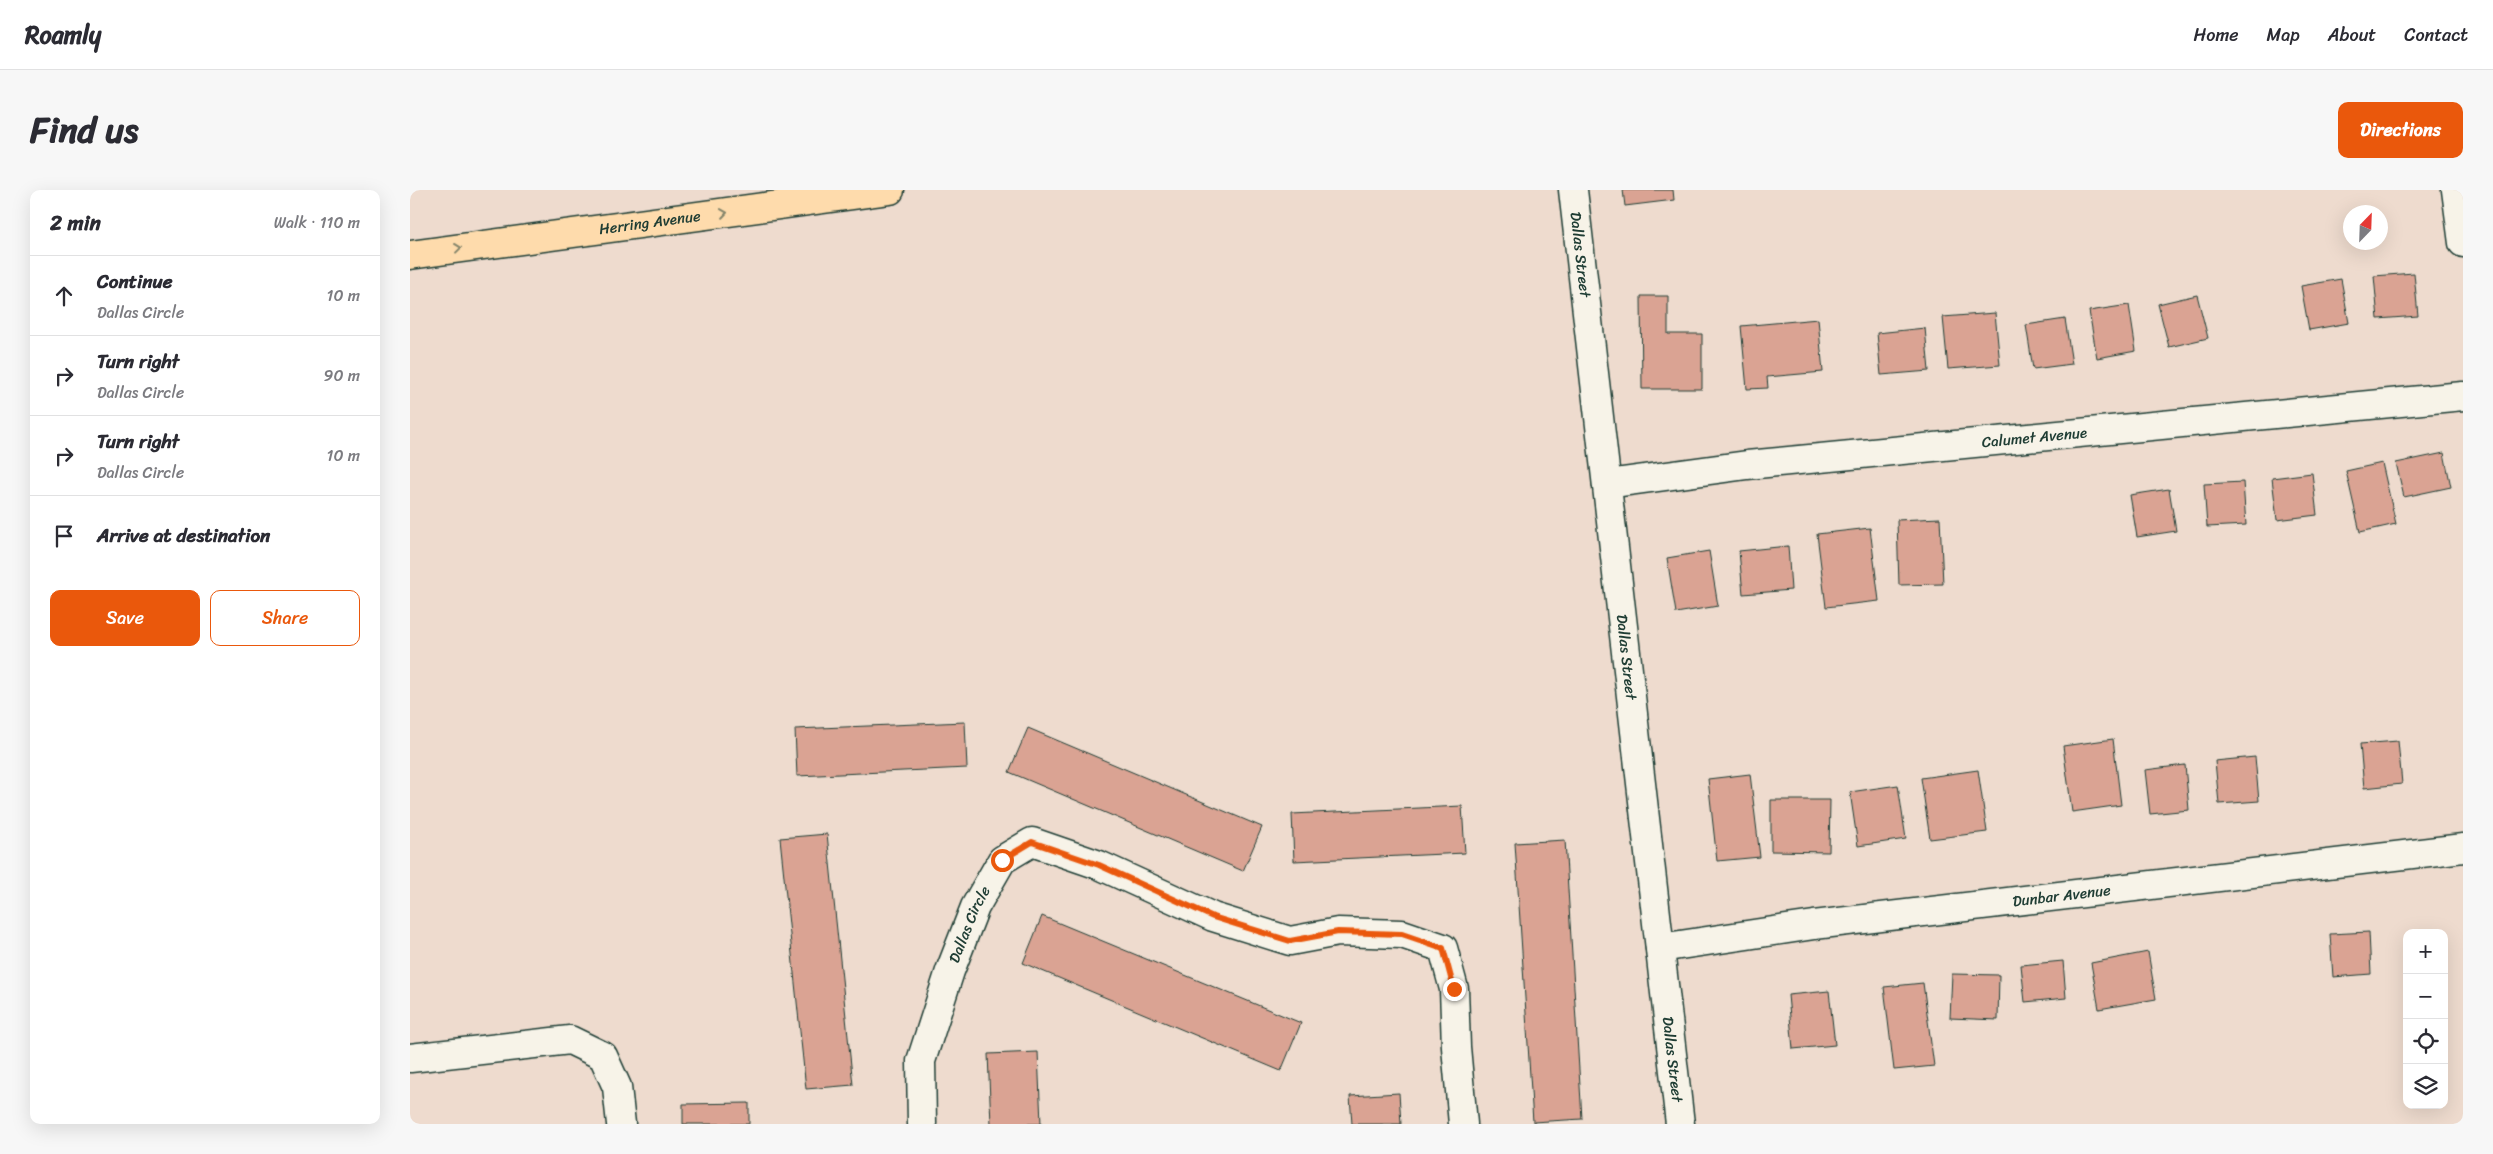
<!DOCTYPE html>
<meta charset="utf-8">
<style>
:root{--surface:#fff;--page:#f7f7f7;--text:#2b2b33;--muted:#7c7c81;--line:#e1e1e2;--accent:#ea580c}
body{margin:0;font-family:Sriracha,sans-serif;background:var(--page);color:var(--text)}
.controls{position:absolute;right:15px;bottom:15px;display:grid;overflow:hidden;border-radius:10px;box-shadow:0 5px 20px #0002}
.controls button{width:45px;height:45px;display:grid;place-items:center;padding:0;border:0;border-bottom:1px solid var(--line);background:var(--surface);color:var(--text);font:25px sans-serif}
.compass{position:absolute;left:1933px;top:15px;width:45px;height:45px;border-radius:50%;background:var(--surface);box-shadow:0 5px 20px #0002;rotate:23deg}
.stop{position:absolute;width:15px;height:15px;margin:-11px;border:4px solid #ea580c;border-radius:50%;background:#fff}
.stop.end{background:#ea580c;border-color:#fff;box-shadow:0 1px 5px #0008}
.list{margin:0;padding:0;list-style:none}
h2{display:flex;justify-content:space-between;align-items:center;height:65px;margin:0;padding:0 20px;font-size:21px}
h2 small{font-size:16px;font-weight:400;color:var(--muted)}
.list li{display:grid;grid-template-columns:32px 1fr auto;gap:15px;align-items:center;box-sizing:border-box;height:80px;padding:0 20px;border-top:1px solid var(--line)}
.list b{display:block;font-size:19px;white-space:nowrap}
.list p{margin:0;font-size:16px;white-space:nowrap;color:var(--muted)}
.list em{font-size:16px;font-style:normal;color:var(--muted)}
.actions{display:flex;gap:10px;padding:15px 20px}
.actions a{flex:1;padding:11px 0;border:1px solid var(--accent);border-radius:10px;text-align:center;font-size:18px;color:var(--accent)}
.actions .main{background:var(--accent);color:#fff}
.icon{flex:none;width:28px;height:28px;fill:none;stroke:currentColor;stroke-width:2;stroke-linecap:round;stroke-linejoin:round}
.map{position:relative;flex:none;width:2053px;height:934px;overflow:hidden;border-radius:10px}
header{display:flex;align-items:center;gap:30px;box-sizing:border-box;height:70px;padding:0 25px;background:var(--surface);border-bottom:1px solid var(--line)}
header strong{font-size:24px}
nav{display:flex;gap:28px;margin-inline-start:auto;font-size:18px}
.intro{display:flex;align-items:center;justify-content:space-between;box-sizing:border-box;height:120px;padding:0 30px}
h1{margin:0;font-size:35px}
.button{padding:12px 22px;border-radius:10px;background:var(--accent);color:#fff;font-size:18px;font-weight:700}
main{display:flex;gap:30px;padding:0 30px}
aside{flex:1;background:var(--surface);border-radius:10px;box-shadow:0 5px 20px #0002}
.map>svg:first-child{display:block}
.building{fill:#daa393;stroke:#1f3d34}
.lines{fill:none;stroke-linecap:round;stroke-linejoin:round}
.minor-casing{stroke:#1f3d34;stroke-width:31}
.major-casing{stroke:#1f3d34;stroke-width:31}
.minor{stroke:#f7f3e8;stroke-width:28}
.major{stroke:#fedbac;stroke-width:28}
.oneway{stroke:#83846a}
.route{stroke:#ea580c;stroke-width:6}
.labels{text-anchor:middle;stroke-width:4;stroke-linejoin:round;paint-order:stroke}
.street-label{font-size:15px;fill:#1f3d34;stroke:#f7f3e8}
</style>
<header>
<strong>Roamly</strong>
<nav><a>Home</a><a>Map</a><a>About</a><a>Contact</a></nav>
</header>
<div class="intro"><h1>Find us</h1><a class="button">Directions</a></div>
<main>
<aside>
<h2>2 min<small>Walk · 110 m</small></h2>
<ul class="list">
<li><svg class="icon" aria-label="ahead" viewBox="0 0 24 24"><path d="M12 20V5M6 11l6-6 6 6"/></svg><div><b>Continue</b><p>Dallas Circle</p></div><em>10 m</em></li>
<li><svg class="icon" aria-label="right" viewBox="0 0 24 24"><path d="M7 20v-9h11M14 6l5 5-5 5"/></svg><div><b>Turn right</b><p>Dallas Circle</p></div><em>90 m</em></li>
<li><svg class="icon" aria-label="right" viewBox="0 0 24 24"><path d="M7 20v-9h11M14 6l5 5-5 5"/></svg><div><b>Turn right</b><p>Dallas Circle</p></div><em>10 m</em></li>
<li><svg class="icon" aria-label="arrive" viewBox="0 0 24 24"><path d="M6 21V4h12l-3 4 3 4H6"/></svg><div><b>Arrive at destination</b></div></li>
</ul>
<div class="actions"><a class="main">Save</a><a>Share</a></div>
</aside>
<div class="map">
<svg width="2053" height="934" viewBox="0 0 2053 934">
<rect width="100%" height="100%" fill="#eedbce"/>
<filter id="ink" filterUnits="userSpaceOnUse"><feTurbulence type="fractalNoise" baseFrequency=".02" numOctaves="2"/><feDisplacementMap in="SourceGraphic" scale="10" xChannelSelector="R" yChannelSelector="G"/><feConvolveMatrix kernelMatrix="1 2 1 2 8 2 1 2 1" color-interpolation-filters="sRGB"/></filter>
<g filter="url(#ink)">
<path class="building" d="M1213,0H1263L1264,10L1215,16Z
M2004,83L2008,126L1968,129L1964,86Z
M1931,89L1939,133L1899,140L1891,96Z
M1787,105L1798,148L1759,157L1748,114Z
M1231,106H1258V144H1292V199H1232Z
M1719,115L1726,161L1687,168L1679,121Z
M1585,123L1590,175L1538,179L1533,127Z
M1408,129L1413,182L1357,187L1358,198L1337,199L1331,136Z
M1655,129L1662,174L1623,179L1616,135Z
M1515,138L1519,181L1471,185L1467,143Z
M2034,263L2041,297L1994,307L1986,273Z
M1972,273L1986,334L1950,342L1936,281Z
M1902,283L1907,325L1867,330L1862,288Z
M1833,292L1836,335L1797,337L1794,294Z
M1759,299L1766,341L1727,347L1720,305Z
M1530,328L1533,394L1489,395L1487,330Z
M1460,338L1469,411L1416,417L1407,344Z
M1378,356L1381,400L1333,404L1329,361Z
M1299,361L1308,416L1266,423L1257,368Z
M555,532L557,578L387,586L385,539Z
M618,538L852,637L833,681L599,582Z
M1703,549L1711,615L1662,622L1653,556Z
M1988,551L1992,594L1954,598L1950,554Z
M1845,567L1849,611L1809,614L1805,571Z
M1775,575L1779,620L1740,624L1735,580Z
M1568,580L1577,642L1520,649L1511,588Z
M1340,584L1350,667L1307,671L1298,589Z
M1488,595L1496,649L1448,656L1440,602Z
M1361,610H1420L1419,662L1361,661Z
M1052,616L1055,663L884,671L882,624Z
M417,644L443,895L396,899L370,648Z
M1155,650L1172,929L1123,932L1105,653Z
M632,726L891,833L871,881L613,773Z
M1959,742L1961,784L1923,787L1920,744Z
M1738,762L1746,809L1689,819L1681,773Z
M1653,771L1656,808L1615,812L1611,775Z
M1542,784L1589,785L1588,830L1540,828Z
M1513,793L1524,876L1484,880L1474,797Z
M1419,801L1425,855L1383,859L1378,805Z
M628,862L631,934H581L578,864Z
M989,903L991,934H942L940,906Z
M339,913V934H273V914Z"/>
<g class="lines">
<g class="minor-casing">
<g id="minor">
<path id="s1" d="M1163,0L1270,934"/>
<path d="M2046,0L2053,53"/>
<path id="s2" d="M1197,294L1337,275L2053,206"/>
<path id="s3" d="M1250,758L1404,735L2053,658"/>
<path d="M0,868L160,850L193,866L207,897L211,934"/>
<path id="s4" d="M512,934L511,871L540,781L565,717L592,670L622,652L689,675L803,727L880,751L928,742L992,744L1033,758L1044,799L1046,857L1053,934"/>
</g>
</g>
<g class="major-casing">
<g id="major">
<path id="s5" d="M0,65L480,0"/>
</g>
</g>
<use href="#minor" class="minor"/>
<use href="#major" class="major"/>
</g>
<defs><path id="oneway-chevron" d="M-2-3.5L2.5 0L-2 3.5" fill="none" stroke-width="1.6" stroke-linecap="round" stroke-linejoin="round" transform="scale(1.25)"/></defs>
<g class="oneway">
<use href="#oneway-chevron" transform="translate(314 23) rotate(-8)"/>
<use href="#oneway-chevron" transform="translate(48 58) rotate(-7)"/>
</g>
</g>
<g class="lines" filter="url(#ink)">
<path class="route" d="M592,670L622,652L689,675L803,727L880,751L928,742L992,744L1033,758L1044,799"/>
</g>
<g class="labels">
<g class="street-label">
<text dy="5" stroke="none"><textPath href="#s5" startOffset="242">Herring Avenue</textPath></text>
<text dy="5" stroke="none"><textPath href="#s1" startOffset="65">Dallas Street</textPath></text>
<text dy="5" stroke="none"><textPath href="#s2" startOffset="430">Calumet Avenue</textPath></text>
<text dy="5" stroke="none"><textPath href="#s1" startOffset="470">Dallas Street</textPath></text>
<text dy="5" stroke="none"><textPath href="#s3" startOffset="405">Dunbar Avenue</textPath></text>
<text dy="5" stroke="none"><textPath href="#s4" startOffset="208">Dallas Circle</textPath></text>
<text dy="5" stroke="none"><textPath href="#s1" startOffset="875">Dallas Street</textPath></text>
</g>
</g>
</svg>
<div class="controls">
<button>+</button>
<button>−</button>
<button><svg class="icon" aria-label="locate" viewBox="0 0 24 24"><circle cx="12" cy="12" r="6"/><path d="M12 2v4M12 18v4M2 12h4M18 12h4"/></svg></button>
<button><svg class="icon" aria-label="layers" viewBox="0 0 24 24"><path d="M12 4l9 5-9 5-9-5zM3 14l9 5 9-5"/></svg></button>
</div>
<svg class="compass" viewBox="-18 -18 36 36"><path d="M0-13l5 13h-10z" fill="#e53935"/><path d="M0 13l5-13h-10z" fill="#7c7c81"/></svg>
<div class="stop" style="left:592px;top:670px"></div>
<div class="stop end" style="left:1044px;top:799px"></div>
</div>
</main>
